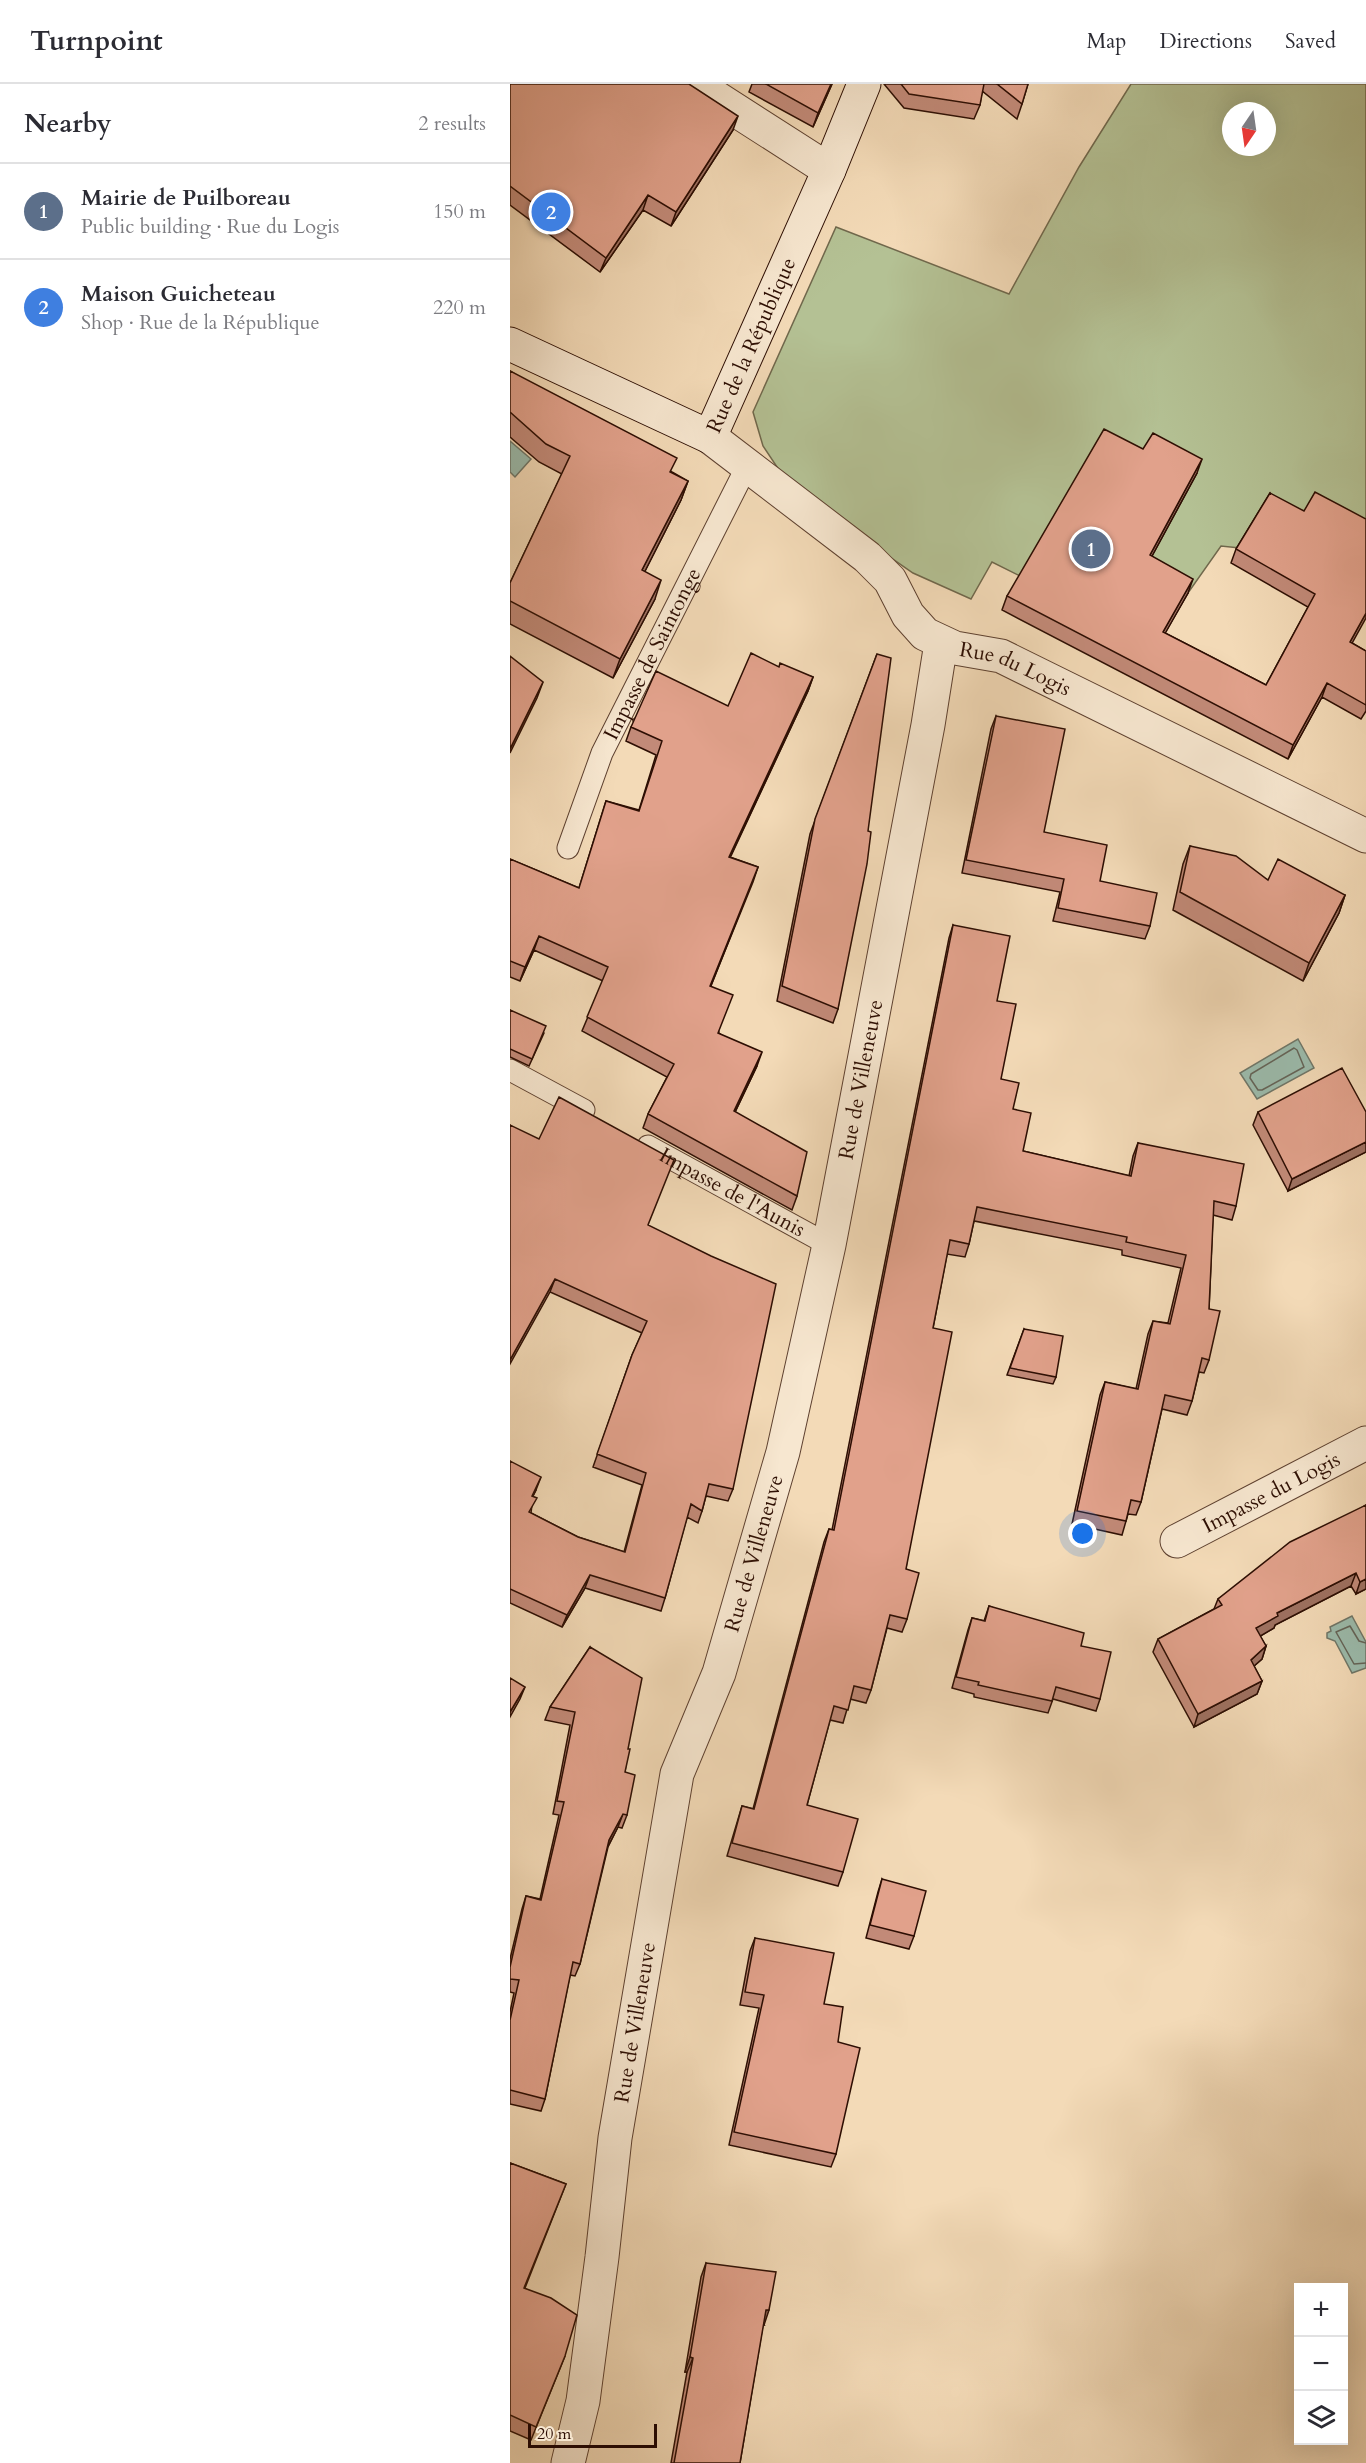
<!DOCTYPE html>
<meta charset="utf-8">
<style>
:root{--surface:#fff;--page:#f7f7f7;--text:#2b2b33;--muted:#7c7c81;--line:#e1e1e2;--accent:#7c3aed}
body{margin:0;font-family:Cardo,serif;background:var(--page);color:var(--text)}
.controls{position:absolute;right:18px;bottom:18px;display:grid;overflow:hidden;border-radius:0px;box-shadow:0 6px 24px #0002}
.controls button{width:54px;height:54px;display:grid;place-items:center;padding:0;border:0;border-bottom:2px solid var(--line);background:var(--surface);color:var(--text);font:30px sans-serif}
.compass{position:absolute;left:712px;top:18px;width:54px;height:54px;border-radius:50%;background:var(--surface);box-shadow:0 6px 24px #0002;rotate:193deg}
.scale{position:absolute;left:18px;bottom:15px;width:129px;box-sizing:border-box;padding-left:6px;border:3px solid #2d0e03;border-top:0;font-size:16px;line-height:21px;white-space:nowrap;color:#2d0e03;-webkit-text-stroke:4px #f7e7d0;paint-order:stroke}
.you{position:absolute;left:573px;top:1450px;width:21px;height:21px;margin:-15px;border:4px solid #fff;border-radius:50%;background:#1a73e8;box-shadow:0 0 0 9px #1a73e833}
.badge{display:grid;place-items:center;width:39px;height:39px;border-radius:50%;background:var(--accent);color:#fff;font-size:20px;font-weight:700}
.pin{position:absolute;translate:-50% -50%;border:3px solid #fff;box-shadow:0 2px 6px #0006}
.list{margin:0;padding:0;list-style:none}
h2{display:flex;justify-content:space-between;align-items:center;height:78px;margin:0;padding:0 24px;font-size:26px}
h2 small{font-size:20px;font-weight:400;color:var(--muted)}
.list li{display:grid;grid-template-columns:39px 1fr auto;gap:18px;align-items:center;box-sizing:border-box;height:96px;padding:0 24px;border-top:2px solid var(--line)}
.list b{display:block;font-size:22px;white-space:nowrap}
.list p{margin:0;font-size:20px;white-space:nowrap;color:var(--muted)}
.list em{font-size:20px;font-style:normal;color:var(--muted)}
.icon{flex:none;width:33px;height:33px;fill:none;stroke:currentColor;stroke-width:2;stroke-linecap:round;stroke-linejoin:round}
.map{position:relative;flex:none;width:856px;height:2379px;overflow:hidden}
header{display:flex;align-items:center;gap:36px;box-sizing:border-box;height:84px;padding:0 30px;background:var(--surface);border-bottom:2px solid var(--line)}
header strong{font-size:28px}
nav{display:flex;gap:33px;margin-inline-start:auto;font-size:21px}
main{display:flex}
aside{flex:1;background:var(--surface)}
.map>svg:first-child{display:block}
.green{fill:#b4c194;stroke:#70684c;stroke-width:1.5;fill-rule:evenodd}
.water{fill:#9bbbac;stroke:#6f7668;stroke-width:1.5}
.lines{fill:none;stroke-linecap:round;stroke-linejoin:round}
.shore{stroke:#646458;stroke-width:1.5}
.service-casing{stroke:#5e4130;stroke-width:23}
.minor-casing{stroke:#5e4130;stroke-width:35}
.tertiary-casing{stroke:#5e4130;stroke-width:35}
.secondary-casing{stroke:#2d0e03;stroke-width:35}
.service{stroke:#f7e7d0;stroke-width:21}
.minor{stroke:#f7e7d0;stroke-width:33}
.tertiary{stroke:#f7e7d0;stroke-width:33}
.secondary{stroke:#f7e7d0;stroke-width:33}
.wall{fill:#c28a78;stroke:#2d0e03;stroke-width:1.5}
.shaded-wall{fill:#9e7161;stroke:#2d0e03;stroke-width:1.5}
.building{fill:#e1a18b;stroke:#2d0e03;stroke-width:1.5}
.labels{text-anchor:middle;stroke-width:5;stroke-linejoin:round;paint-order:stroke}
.street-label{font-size:21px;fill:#2d0e03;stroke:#f7e7d0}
</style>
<header>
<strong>Turnpoint</strong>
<nav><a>Map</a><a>Directions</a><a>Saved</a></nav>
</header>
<main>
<aside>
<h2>Nearby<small>2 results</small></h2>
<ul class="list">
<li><span class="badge" style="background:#5c6f8a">1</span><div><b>Mairie de Puilboreau</b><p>Public building · Rue du Logis</p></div><em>150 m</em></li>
<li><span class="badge" style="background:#3f7fe0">2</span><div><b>Maison Guicheteau</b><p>Shop · Rue de la République</p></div><em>220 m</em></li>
</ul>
</aside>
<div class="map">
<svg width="856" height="2379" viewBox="0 0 856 2379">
<rect width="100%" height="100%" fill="#f3dab7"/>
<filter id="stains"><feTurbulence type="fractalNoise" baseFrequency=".00333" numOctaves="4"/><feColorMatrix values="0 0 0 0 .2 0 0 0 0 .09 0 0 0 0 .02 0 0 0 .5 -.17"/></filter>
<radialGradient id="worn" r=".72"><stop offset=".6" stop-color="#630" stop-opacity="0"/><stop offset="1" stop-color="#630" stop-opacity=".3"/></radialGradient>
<path class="green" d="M621,0H856V452L789,441L730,464L711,462L678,509L512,493L482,478L461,515L403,489L305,421L269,386L253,362L243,328L326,143L499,210L569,83ZM721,27H757V63H721Z"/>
<path class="water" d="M0,357L21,375L5,393L0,388Z
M788,955L804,984L747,1015L730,989Z
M842,1532L856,1558V1584L842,1589L825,1557L817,1554V1549L821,1547L820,1543Z"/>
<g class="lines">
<path class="shore" d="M784,964L787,966L794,983L752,1006H748L740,994L741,990Z
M856,1559L849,1557L840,1542L826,1548L844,1580L856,1579"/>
<g class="service-casing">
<g id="service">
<path id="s1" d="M58,764L92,669L237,382"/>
<path d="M0,986L74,1026"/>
<path id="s2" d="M138,1062L319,1161"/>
</g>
</g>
<g class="minor-casing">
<g id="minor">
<path d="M185,0L319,86"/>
<path id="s3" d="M667,1457L856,1359"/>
<path id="s4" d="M58,2379L73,2317L92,2173L105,2054L167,1690L209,1589L273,1368L319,1161L418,641L431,559"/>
</g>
</g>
<g class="tertiary-casing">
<g id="tertiary">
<path id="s5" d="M200,353L357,473L380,496L398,531L415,550L445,564L491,572L856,752"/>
</g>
</g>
<g class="secondary-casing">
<g id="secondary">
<path id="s6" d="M0,260L200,353L319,86L354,0"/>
</g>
</g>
<use href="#service" class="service"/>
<use href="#minor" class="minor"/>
<use href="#tertiary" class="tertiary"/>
<use href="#secondary" class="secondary"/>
</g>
<path class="wall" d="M0,0L223,46L161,142L133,126L90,188L0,121Z
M242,0H322L303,43L239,8Z
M374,0H518L512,20L507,35L472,7L470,21L464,35L394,24Z
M0,287L162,388L178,397L171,416L135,487L145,515L103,594L0,540V499L52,390L29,378L0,353Z
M633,365L687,389L642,472L678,509L655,549L756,601L798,523L721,479L726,465L760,409L842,559L856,567V627L851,635L812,613L778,675L492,526L497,512Z
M367,570L328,925L323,939L267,917L300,750Z
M269,583L303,593L298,607L220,773L248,783L201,902L209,949L247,982L225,1028L287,1112L282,1126L133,1044L138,1030L157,993L72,947L93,897L24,866L10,897L0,893V775L69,804L96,717L129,726L146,671L116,657L121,643L218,622Z
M486,632L534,748L640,842L635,855L543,837L550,808L452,789L481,645Z
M680,762L758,796L835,811L829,829L793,897L663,826L673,780Z
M443,841L487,917L491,995L503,1025L513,1067L619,1092L623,1072L628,1059L726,1122L722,1136L703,1131L699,1225V1276L694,1289L689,1288L682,1317L677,1331L652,1325L631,1418L626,1431L618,1430L612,1451L562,1440L590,1311L595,1298L626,1305L638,1250L643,1237L658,1239L671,1184L612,1171V1166L464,1137L459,1160L455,1173L437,1170L423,1244L396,1485L397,1535L392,1548L377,1544L361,1606L356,1619L340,1615L333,1639L320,1636L297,1721L333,1788L328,1802L217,1772L232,1722L243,1725L314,1458L319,1445L322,1446L439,854Z
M0,926L34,949L19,982L0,973Z
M748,1028H856V1068L778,1107L743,1041Z
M0,1041L138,1141L223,1405L218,1417L196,1412L192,1427L188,1439L177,1433L155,1514L151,1527L75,1504L52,1543L0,1519V1377L26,1406L23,1412L21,1429L68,1453L114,1468L132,1401L83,1383L122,1271L132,1249L40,1208Z
M514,1245L546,1293L543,1300L497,1291Z
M856,1421V1505L846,1510L841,1502L765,1541L764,1544L750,1552L756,1562L752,1575L744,1582L752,1597L747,1610L684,1643L643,1568L648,1555L704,1525L708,1515Z
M479,1522L571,1562L590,1615L586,1627L543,1615L538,1629L464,1613V1610L442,1604L458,1546L462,1534L474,1537Z
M80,1563L118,1665L115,1688L117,1731L112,1744L108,1743L98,1763L70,1880L65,1892L60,1891L35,2015L31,2027L0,2020V1928L4,1909L0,1908V1875L12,1825L16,1812L30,1815L49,1731L43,1730L60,1641L35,1636L40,1623Z
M372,1795L404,1852L399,1865L356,1854L368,1808Z
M245,1854L314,1920L328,1958L326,2070L321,2083L219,2061L249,1924L230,1921L240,1867Z
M0,2079L56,2100L15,2204L55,2272L21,2356L0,2347Z
M196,2179L254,2241H253L230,2379H161L177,2288H175L191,2193Z"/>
<path class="shaded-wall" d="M321,0H322L303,43L308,29Z
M228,32L223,46L161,142L166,128Z
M138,111L133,126L90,188L96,174Z
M692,375L687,389L635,485L640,471Z
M178,397L171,416L126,505L132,486Z
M683,495L678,509L648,562L653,548Z
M151,496L145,515L103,594L110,575Z
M856,529V534L835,572L840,558Z
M303,593L298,607L214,787L219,773Z
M33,598L27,614L0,669V665Z
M817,599L812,613L778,675L783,661Z
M248,783L243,798L195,916L200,902Z
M835,811L829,829L793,897L799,879Z
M29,852L24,866L10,897L15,883Z
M252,968L247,982L219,1041L224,1027Z
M856,1058V1068L778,1107L782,1095Z
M45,1195L40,1208L0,1280V1276Z
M31,1393L26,1406L17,1424L22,1412Z
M846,1489L841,1502L765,1541L764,1544L742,1557L746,1544L767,1529Z
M80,1491L75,1504L52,1543L57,1531Z
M856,1495V1505L846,1510L850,1498Z
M756,1562L752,1575L736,1589L741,1576Z
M752,1597L747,1610L684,1643L688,1630Z
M15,1603L10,1615L0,1633V1628Z
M113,1730L108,1743L95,1768L99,1756Z
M256,2226H259L254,2241H250Z
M180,2273L183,2274L177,2288H175Z"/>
<path class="building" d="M0,0H179L228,32L166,128L138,111L96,174L0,102Z
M256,0H321L308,29Z
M391,0H474L470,21L399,10Z
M487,0H518L512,20Z
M0,287L167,374L160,388L178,397L132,486L151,496L110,575L0,517V499L60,372L36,360L0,328Z
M594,345L633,365L643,349L692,375L640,471L683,495L653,548L756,601L805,510L726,465L760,409L794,427L805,408L856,435V529L840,558L856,567V621L817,599L783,661L497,512Z
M241,569L269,583L270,579L303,593L219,773L248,783L200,902L223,911L208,949L252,968L224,1027L297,1068L287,1112L138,1030L164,980L77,933L98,883L29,852L15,883L0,877V775L69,804L96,717L129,727L152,657L121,643L146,587L218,622Z
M367,570L381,574L358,747L361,748L357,780L328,925L272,902L305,735Z
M0,572L33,598L0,665Z
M486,632L555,645L534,748L597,761L590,797L647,809L640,842L548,824L554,795L456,776Z
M680,762L726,772L758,796L768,775L835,811L799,879L670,808Z
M443,841L500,852L487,917L506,920L491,995L509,999L503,1025L521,1029L513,1067L621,1092L628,1059L734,1080L726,1122L704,1117L699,1225L710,1227L699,1276L692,1274L682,1317L655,1311L631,1418L621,1416L616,1437L567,1427L595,1298L628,1305L643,1237L660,1240L676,1171L616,1158L617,1153L467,1123L459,1160L440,1156L423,1244L442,1248L396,1485L409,1489L397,1535L380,1531L361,1606L344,1602L338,1626L324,1622L297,1721L348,1735L333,1788L222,1759L232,1722L244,1725L319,1445L324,1446Z
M0,926L36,942L22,975L0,965Z
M832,984L856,1028V1058L782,1095L748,1028Z
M49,1013L164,1076L138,1141L201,1172L266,1200L223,1405L199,1400L192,1427L181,1420L155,1514L80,1491L57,1531L0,1505V1377L31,1393L22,1412L27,1414L19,1428L68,1453L115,1468L136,1389L87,1370L122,1271L137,1237L45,1195L0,1276V1041L29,1055Z
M514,1245L553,1252L546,1293L500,1284Z
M856,1421V1495L850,1498L846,1489L767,1529L768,1532L746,1544L756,1562L741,1576L752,1597L688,1630L648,1555L712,1521L708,1515L780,1458Z
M479,1522L574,1549L571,1562L601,1568L590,1615L546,1603L542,1617L468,1601L469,1598L446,1593L462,1534L475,1537Z
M80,1563L132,1594L118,1665H120L115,1688L125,1691L117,1731L113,1730L99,1756L70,1880L63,1878L35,2015L0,2006V1936L9,1896L0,1895V1883L16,1812L31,1816L54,1718L47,1717L65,1628L40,1623Z
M0,1594L15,1603L0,1628Z
M372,1795L416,1807L404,1852L360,1841Z
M245,1854L324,1869L314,1920L333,1923L328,1958L350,1964L326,2070L224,2048L254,1911L235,1908Z
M0,2079L56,2100L14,2204L41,2214L67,2231L55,2272L26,2343L0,2331Z
M196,2179L266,2188L259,2226H256L230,2379H164L183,2274L180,2273Z"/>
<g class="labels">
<g class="street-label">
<text dy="7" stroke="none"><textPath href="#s6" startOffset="321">Rue de la République</textPath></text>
<text dy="7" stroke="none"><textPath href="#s1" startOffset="212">Impasse de Saintonge</textPath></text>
<text dy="7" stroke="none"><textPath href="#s5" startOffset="392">Rue du Logis</textPath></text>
<text dy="7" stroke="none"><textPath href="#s4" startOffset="1418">Rue de Villeneuve</textPath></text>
<text dy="7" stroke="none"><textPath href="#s2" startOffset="96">Impasse de l'Aunis</textPath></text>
<text dy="7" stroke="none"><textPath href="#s3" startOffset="106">Impasse du Logis</textPath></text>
<text dy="7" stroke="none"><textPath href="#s4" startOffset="932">Rue de Villeneuve</textPath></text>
<text dy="7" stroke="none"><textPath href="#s4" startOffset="446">Rue de Villeneuve</textPath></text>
</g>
</g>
<rect width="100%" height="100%" filter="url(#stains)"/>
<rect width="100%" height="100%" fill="url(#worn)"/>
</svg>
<div class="controls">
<button>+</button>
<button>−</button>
<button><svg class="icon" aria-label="layers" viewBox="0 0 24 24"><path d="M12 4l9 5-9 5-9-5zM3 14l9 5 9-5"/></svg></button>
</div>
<svg class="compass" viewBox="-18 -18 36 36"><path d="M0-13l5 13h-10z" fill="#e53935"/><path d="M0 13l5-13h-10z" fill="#7c7c81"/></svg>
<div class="scale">20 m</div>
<div class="you"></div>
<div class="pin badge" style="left:581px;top:465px;background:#5c6f8a">1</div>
<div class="pin badge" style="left:41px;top:128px;background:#3f7fe0">2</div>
</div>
</main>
